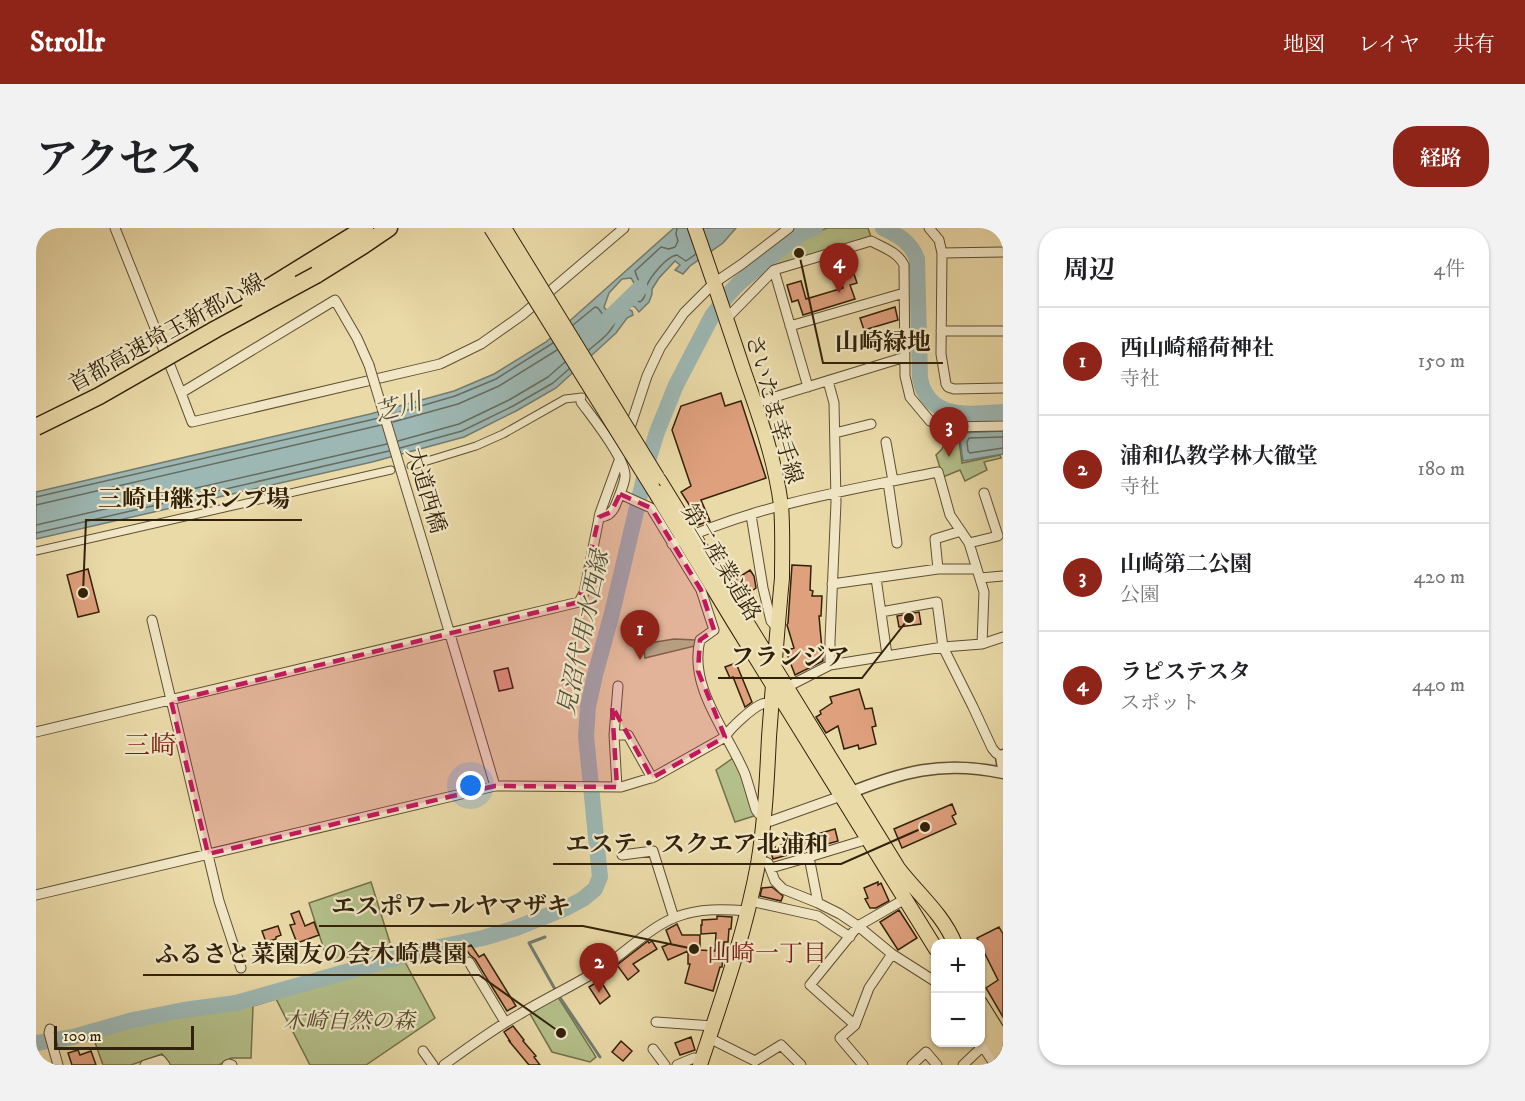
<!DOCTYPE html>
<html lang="ja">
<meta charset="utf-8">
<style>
:root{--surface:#fff;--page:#f2f2f2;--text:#202124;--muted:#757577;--line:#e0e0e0;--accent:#8f2418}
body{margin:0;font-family:"IM FELL DW Pica","Noto Serif JP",serif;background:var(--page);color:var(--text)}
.controls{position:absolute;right:18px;bottom:18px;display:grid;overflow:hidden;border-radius:12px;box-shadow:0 2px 4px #0004}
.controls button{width:54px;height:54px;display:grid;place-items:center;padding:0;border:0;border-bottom:2px solid var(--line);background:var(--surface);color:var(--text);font:30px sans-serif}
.scale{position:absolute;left:18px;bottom:15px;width:140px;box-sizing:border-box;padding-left:6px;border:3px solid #32210a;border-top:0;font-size:16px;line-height:21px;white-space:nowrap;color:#32210a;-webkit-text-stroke:4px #f1e7c6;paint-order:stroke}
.you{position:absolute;left:435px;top:558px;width:21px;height:21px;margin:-15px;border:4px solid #fff;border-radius:50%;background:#1a73e8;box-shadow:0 0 0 9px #1a73e833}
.badge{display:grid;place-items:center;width:39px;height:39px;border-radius:50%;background:var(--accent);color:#fff;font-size:20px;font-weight:700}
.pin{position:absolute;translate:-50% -50px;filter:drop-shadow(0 2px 3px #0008)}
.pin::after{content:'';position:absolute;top:32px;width:21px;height:18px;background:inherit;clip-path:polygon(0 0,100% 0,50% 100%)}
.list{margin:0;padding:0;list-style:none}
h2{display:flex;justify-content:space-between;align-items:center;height:78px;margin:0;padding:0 24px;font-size:26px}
h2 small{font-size:20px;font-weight:400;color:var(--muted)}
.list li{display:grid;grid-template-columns:39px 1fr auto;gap:18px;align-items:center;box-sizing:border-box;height:108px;padding:0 24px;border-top:2px solid var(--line)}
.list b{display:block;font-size:22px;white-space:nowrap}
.list p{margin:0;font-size:20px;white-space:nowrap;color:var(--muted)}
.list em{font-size:20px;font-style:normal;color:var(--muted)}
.map{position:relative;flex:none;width:967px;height:837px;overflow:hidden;border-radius:24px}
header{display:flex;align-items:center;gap:36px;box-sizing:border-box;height:84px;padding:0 30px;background:var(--accent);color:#fff}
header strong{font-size:28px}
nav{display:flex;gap:33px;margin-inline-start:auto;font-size:21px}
.intro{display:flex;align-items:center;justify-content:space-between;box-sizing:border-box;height:144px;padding:0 36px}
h1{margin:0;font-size:42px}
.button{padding:15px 27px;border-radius:24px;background:var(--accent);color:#fff;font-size:21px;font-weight:700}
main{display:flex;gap:36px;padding:0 36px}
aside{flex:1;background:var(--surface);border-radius:24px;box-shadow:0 2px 4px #0004}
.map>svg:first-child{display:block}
.green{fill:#b4c08a;stroke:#73704a;stroke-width:1.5}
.water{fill:#9db8b4;stroke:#727c70;stroke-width:1.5;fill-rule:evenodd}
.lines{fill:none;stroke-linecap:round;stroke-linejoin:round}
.shore{stroke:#686c5f;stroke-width:1.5}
.stream{stroke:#727c70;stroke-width:3}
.river{stroke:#9db8b4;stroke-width:16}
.building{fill:#dfa07d;stroke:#32210a;stroke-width:1.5}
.pedestrian-casing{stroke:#604f32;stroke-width:9}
.minor-casing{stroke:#604f32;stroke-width:11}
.tertiary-casing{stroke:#604f32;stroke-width:13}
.primary-casing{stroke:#32210a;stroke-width:16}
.motorway-casing{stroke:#32210a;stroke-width:19}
.pedestrian{stroke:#f1e7c6;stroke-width:7}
.minor{stroke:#f1e7c6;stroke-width:9}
.tertiary{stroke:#f1e7c6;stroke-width:10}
.primary{stroke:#eadaa8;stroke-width:14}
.motorway{stroke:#eadaa8;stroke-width:16}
.minor-bridge-casing{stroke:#604f32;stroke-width:11;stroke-linecap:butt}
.primary-bridge-casing{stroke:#32210a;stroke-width:16;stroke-linecap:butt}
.motorway-bridge-casing{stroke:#32210a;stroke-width:19;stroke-linecap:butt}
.minor-bridge{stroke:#f1e7c6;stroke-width:9}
.primary-bridge{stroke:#eadaa8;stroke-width:14}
.motorway-bridge{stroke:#eadaa8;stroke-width:16}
.marked{fill:#c2185b;fill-opacity:0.2;stroke:#c2185b;stroke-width:4.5;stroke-dasharray:12 8;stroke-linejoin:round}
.labels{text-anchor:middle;stroke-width:4.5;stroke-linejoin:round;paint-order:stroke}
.street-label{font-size:22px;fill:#32210a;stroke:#f1e7c6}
.park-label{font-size:22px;font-style:italic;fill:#52492a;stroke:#f1e7c6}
.water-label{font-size:24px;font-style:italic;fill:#524e3d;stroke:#f1e7c6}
.neighbourhood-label{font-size:24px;fill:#7a1f14;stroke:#f1e7c6}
.quarter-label{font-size:26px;fill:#7a1f14;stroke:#f1e7c6}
.leader{fill:none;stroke:#32210a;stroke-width:2}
.callout-dot{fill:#32210a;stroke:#f1e7c6;stroke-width:2}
.callout-label{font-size:24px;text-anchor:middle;font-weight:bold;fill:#32210a;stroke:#f1e7c6;stroke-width:4.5;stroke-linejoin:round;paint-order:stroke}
</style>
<header>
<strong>Strollr</strong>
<nav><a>地図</a><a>レイヤ</a><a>共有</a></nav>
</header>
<div class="intro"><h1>アクセス</h1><a class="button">経路</a></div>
<main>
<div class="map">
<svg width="967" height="837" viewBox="0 0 967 837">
<rect width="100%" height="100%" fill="#eadaa8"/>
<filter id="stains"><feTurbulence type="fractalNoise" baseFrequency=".00333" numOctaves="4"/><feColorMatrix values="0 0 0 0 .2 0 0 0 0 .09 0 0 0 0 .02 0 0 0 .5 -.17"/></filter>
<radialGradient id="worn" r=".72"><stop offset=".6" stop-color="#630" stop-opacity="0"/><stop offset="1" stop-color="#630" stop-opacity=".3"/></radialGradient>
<path class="green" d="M791,0H832L835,9L736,38L735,35C753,21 769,8 791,0Z
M913,204H922L926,235L964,227L965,230L948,234L951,242L929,253L924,242L907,249L900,227L906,221Z
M638,411L660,412L659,418L609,430L607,416Z
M697,530L706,546L718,588L699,594L680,542Z
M335,654L355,718L292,734L273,675Z
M368,732L399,790L330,837H274L240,771L217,778L215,830H195L183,837H134L126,826L95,837H67L56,806L124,789L206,777L307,747Z
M522,769L560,829L554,834L516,824L494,786Z"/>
<path class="water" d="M638,0H700L687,15L654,38L647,46L639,42L644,37L639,33L623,50L616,61V66L613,74L603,84L599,79L595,77L590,80L596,83L597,87L591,90L580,105L520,160L480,183L428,209L336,234L0,311V264L334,186L418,163L458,146L510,114ZM595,50L598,55V61L583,85L577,82L571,83L568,79L573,65L586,51Z
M967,203V226L927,233L923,205Z"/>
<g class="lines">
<path class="shore" d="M641,0L640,6L642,13L639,19L633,21L625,19L599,43C600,48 604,53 604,60C604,64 600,67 600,72L604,74C611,69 608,64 611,57C615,48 631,28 641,27L650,33L660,26
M537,97L559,79L562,80L568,88L577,89L580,91C577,104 563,113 553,122
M354,187L419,168L460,151L517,115
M357,194L422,176L463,158L521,122
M967,209L933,210L931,214L932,223L934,225L967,220
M362,213L423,196L473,172L512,149L529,134
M364,220L426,203L477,178L517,155L533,141
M0,269L343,190
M0,277L345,197
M0,297L351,216
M0,305L353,223"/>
<path class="stream" d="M509,709L493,715L520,763
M523,768L564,829"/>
<path class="river" d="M847,0C862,7 875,14 881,31L884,150C892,193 934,186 967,184
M564,99L604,60
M0,815L37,809L97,792L148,782L200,775L388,722L447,710L480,700L530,680L547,671L559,661L564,649L550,508L552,479L559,447L576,385L612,233L621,204L640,157L676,88L691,68L703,55L753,14L768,4L779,0"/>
</g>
<path class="building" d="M815,37L821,55L814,57L819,71L767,87L762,72L756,74L751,57L765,53L770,71L807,60L802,41Z
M859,79L862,92L828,102L824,90Z
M685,165L689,178L705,173L730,250L665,272L674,293L662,297L654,278L645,264L655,258L636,202L645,178Z
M756,337L775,338L774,362L777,363L776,368H786L785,388H783L787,433L759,447L750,423L758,420L751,397L752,395Z
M52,341L63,384L42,389L31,347Z
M714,342L718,348L720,360L707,369L697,353Z
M883,384L885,396L863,399L861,388Z
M700,435L716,474L709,479L697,449L694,450L689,439Z
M472,440L477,460L463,463L458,443Z
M823,461L829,481L836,480L840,498L836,499L840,516L823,521L822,517L808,521L802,498L790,505L780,489L785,486L784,483L796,475L794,469Z
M916,576L920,586L916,588L920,596L866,620L858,601Z
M799,601L802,613L737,631L734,621L754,614Z
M842,654V657L845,655L853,673L840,680H834L829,671L832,670L828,660Z
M736,659L747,668L745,673L724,668L726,660Z
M863,682L881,710L862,722L844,694Z
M263,683L269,698L278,694L283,707L261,715L254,697L259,696L255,686Z
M681,688L696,689L695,701H693L692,714H688L686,739H684L677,763L649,755L654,736H652V723L632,732L626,719L635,715L630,702L641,696L646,707H664V722L679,723L680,705L665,706V697H666V692L681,691Z
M242,698L245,707L240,709V711L230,714L226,703Z
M963,699L967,706V789L950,760L962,752L941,710Z
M612,713L613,715L616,713L621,721L597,736L603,743L592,752L581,737Z
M435,717L443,729L448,726L480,778L471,783L439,731L434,727L429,720Z
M564,752L574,768L564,776L553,759Z
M477,798L488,812L487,813L500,828L498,829L504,837H493L473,813H474L468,804Z
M655,809L659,822L644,827L639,815Z
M585,813L596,823L587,833L576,824Z
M42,822L44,827L55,823L60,837H36L32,825Z"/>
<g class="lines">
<g class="pedestrian-casing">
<path id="pedestrian" d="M375,238L440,218L467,206L529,171L546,169
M0,323L355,242"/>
</g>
<g class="minor-casing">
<path id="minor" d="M79,0L145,165L299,72L321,110L333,137
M893,0L903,12L906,25L905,126L910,156L912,159L918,161L967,160
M906,25L967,24
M738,42L772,159
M690,91L738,42L835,13C846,19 862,24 868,37L869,148L874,169L894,193L914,199L967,198
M754,98L868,65
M905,103H967
M792,153L798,175L800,274L794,413V437
M145,165L156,194L404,136L445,116L486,87L588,0
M545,174C556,189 591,232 589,249C588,258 583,268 580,276C577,284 572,289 563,289
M719,175L869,129
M799,205L835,196
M850,214L857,253
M852,254L861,315
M584,266L615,280L665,362L678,402L664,412C652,459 692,505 709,546C713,558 716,570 720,582L723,586L728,589
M715,287L727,360L735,393L741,400
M933,315L962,308L948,265
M636,316C719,277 813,262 902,244L914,287L933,315L948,364L946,416
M391,329L459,558
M902,341L899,311L925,303
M840,350L851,427
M944,350L967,348
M796,356L902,341H941
M845,384L901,374L907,419L937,479L956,520L960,525L965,528
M116,392L183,673L205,740
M751,459L794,437L907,419L946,416L967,409
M0,504L543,374L548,365L564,285L584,230L611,148L624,120L648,85L678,55L706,36L753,0
M578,507H592L616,550
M581,559L578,507L582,458
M728,594L735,593L805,568
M586,627L617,623L638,690
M722,634H730L732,635L739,653L747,661L782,675L804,686L822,698L856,726L900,754
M735,640L773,629
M0,667L459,558L585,559L618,549L689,509C694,500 716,480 726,476C729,475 732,475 735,475
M714,673L782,688L814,709
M782,675L773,629L832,611
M433,734L469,794
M620,794L677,798
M819,797L774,757L822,698L869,671
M14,801L13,805L22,837
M673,810L719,833L745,817L765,837
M944,814L959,837
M617,821L629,837
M387,823L397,837
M109,837L125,832L129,837
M191,837L193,836L196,837
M408,837C433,819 457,801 484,786C510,770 539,757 564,741C590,725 612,700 640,689C663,680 688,681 713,683
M641,837L658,830L666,831
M827,837L804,810L819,797L833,760L856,726
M876,837L890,824L901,837
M927,837L947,818"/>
</g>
<g class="tertiary-casing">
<path id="tertiary" d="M967,527L965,528L967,541
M808,567C865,544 905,532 967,545"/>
</g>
<g class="primary-casing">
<path id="primary" d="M659,0C676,48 692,96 708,144C723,187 739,231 745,277C747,301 746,326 746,350C741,403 737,456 733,509C731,551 729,594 722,636C709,706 686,770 664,837
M623,252L862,640C881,665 907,686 919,716
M618,262L699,396L900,721
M944,775L967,812
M944,794L967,831"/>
</g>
<g class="motorway-casing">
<path id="motorway" d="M280,47L328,17L353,0
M251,48L329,0"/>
</g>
<use href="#pedestrian" class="pedestrian"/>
<use href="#minor" class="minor"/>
<use href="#tertiary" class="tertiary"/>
<use href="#primary" class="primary"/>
<use href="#motorway" class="motorway"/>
<g class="minor-bridge-casing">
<path id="minor-bridge" d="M333,137L391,329"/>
</g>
<g class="primary-bridge-casing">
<path id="primary-bridge" d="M455,0L618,262
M468,0L621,249"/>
</g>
<g class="motorway-bridge-casing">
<path id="motorway-bridge" d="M212,72L251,48
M0,199L63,168L180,101L280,47"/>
</g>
<use href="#minor-bridge" class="minor-bridge"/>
<use href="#primary-bridge" class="primary-bridge"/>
<use href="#motorway-bridge" class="motorway-bridge"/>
</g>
<path class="marked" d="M584,266L615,280L665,362L678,402L664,412L662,443L689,509L616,550L576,478L581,559L459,558L172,626L135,473L543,374L563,289L575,284Z"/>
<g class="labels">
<g class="street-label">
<text transform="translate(130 104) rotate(-29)" y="8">首都高速埼玉新都心線</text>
<text transform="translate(739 181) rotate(74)" y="8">さいたま幸手線</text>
<text transform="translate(391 262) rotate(73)" y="8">大道西橋</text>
<text transform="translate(686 334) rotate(59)" y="8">第二産業道路</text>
</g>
<g class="park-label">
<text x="313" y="800">木崎自然の森</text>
</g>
<g class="water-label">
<text transform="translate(362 179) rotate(-16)" y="8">芝川</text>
<text transform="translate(547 405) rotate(-78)" y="8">見沼代用水西縁</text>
</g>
<g class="neighbourhood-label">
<text x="731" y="733">山崎一丁目</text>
</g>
<g class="quarter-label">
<text x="114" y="526">三崎</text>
</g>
</g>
<path class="leader" d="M763 25L787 135H907M47 365L50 292H266M873 390L826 450H682M889 599L805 636H517M658 721L547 698H283M525 805L443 747H107"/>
<g class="callout-dot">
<circle cx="763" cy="25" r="6"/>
<circle cx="47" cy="365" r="6"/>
<circle cx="873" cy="390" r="6"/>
<circle cx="889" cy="599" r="6"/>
<circle cx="658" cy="721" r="6"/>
<circle cx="525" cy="805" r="6"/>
</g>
<g class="callout-label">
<text x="847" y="122">山崎緑地</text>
<text x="158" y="279">三崎中継ポンプ場</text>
<text x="754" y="437">フランジア</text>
<text x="661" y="624">エステ・スクエア北浦和</text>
<text x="415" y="686">エスポワールヤマザキ</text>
<text x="275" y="734">ふるさと菜園友の会木崎農園</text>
</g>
<rect width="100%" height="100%" filter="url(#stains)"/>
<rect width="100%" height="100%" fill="url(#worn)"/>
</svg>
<div class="controls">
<button>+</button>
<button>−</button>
</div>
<div class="scale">100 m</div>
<div class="you"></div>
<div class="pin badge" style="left:604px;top:432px">1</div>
<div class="pin badge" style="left:563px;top:765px">2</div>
<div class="pin badge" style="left:913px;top:229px">3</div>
<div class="pin badge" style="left:803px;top:65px">4</div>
</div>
<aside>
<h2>周辺<small>4件</small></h2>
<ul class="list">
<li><span class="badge">1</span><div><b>西山崎稲荷神社</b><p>寺社</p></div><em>150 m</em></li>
<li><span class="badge">2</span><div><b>浦和仏教学林大徹堂</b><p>寺社</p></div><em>180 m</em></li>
<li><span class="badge">3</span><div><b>山崎第二公園</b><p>公園</p></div><em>420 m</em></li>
<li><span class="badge">4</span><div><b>ラピステスタ</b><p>スポット</p></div><em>440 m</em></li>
</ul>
</aside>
</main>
